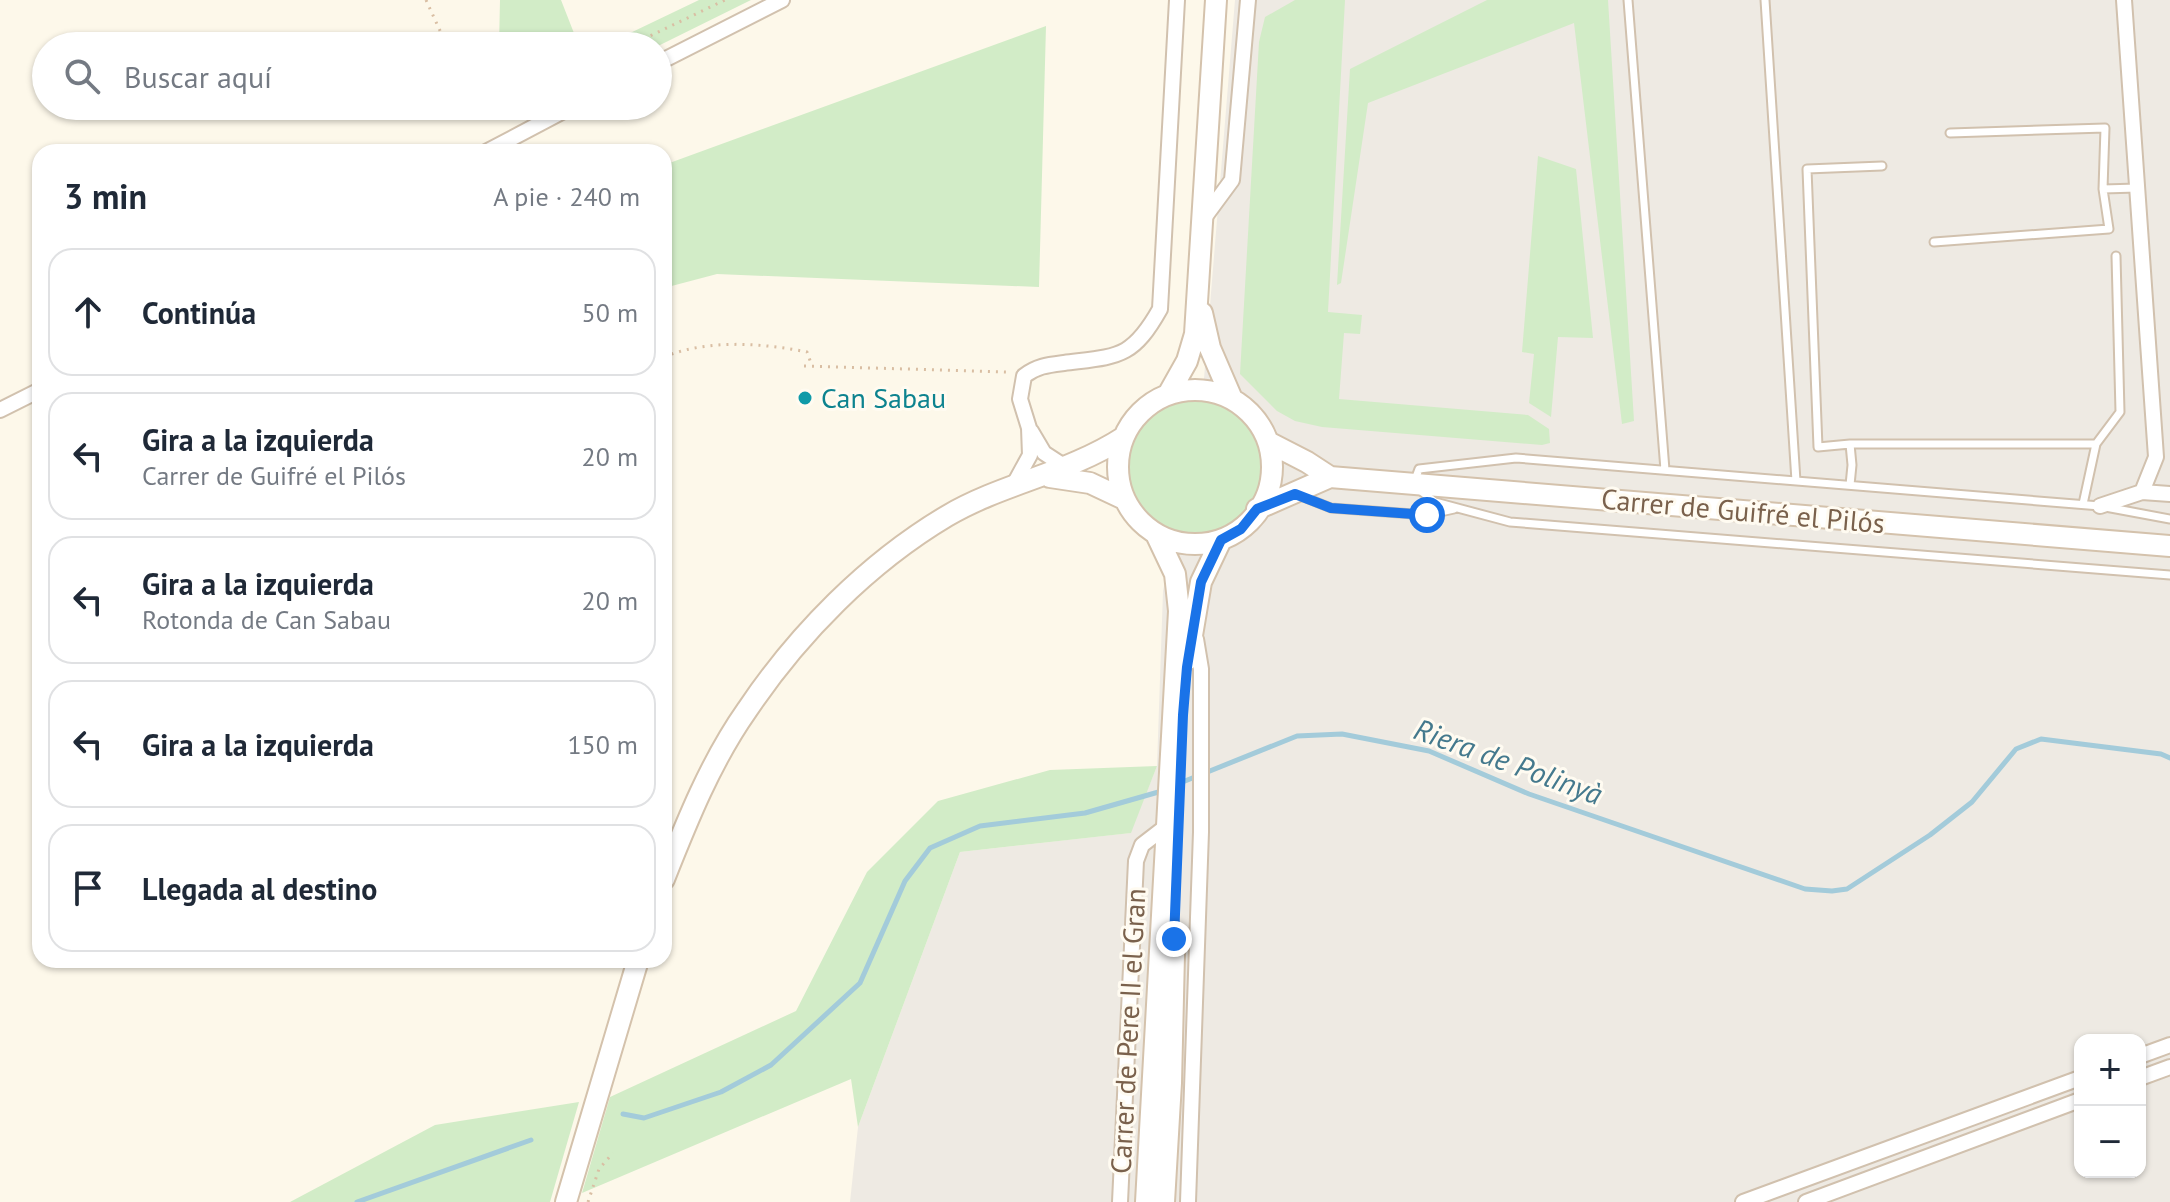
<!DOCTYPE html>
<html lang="es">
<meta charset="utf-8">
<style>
:root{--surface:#fff;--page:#f2f2f3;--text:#1f2937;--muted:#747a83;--line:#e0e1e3}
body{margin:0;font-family:"PT Sans",sans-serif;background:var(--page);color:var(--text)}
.controls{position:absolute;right:24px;bottom:24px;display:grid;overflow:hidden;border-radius:16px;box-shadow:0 2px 6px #0004}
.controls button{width:72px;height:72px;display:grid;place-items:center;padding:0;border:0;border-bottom:2px solid var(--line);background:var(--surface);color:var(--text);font:40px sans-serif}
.stop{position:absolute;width:24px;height:24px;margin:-18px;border:6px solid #1a73e8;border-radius:50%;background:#fff}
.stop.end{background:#1a73e8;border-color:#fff;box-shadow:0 2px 8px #0008}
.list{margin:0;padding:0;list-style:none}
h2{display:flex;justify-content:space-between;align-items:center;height:104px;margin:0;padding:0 32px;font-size:34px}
h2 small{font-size:26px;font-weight:400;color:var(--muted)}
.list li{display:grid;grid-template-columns:52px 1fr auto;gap:24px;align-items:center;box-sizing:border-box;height:128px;margin:0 16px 16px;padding:0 16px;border:2px solid var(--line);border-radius:24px}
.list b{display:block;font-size:30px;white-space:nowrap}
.list p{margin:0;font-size:26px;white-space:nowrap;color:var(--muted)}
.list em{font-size:26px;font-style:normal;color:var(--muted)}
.icon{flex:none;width:44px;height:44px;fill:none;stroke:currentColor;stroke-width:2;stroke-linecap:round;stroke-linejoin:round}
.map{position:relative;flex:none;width:2170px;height:1202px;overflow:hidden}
.search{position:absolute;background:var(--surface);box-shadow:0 2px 6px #0004;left:32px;top:32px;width:640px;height:88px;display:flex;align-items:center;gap:20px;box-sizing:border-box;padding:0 28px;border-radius:44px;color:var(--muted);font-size:30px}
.panel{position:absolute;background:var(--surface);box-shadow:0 2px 6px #0004;left:32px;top:144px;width:640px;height:824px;border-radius:24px}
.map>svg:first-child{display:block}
.industrial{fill:#eeeae3;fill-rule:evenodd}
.green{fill:#d2ecc7}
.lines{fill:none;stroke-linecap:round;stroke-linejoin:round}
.stream{stroke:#a3cbda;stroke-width:5}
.lane-casing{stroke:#d1c1ae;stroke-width:11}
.street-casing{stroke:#d1c1ae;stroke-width:18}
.secondary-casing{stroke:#d4c2ac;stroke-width:24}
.path{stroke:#d9bea3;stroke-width:3;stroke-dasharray:2 6;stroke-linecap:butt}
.lane{stroke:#fff;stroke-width:7}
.street{stroke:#fff;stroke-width:14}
.secondary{stroke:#fff;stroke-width:20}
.route{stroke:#1a73e8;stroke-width:10}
.culture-dot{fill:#0f9aa8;stroke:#fffbf1;stroke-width:3}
.labels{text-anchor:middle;stroke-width:6;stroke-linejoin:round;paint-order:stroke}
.culture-label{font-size:28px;fill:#0d838f;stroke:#fffbf1;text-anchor:start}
.street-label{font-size:28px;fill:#7a614c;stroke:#fffbf1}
.water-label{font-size:30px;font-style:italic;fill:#44798d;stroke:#fffbf1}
</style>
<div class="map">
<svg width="2170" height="1202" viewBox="0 0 2170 1202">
<rect width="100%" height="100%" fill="#fdf8ea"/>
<path class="industrial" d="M1235,0H2170V1202H850L858,1127L960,852L1130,833L1157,766L1163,591L1202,403ZM2080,1040H2140V1172H2080Z"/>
<path class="green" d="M500,0H561L579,46H499Z
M699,0H751L658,46H603Z
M1295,0H1345L1328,312L1362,315L1360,334L1344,333L1339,399L1528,415L1549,429L1550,443L1542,445L1322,427L1295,421L1277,411L1240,374L1259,42L1265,17Z
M1487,0H1608L1634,421L1622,424L1574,23L1368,103L1341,283L1337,285L1350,69Z
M1046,26L1039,287L717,274L664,288V165Z
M1538,156L1576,169L1593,338L1558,337L1551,417L1529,403L1534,354L1522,352Z
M1118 467a77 77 0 1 1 154 0a77 77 0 1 1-154 0Z
M1157,766L1131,833L960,852L858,1127L851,1079L582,1193L610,1097L796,1011L867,872L938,801L1050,770Z
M579,1102L550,1202H290L435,1125Z"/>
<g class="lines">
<path class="stream" d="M1175,785L1297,736L1342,734L1429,751L1529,794L1805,889L1832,891L1847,889L1930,835L1972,802L2016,749L2041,739L2161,754L2170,758
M623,1114L644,1118L721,1092L771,1065L860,983L905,881L930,848L980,826L1085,813L1162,791
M357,1202L531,1140"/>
<g class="lane-casing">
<path id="lane" d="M1628,0L1665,470
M1765,0L1796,481
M1950,133L2105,128L2103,189L2137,188
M1934,242L2109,229L2103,189
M1850,444H2096L2083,504
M2096,444L2120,412L2116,256
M1415,480L1419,469L1516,458L2100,506L2170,519
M1850,485L1852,465L1850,444L1818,447L1807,169L1882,166
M1421,491L1435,502L1510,522L2170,575
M1301,496L1331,508L1427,515L1454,509"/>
</g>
<g class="street-casing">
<path id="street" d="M2124,0L2156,457L2142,492
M658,63L782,0
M486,152L573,106
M1204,218L1232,180L1248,0
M0,410L40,390
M1031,431L1044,453L1067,468
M1013,486L1030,455L1029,428L1020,399L1024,376C1037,366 1048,365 1064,363C1118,356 1132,359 1160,309L1177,0
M2100,506L2142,492L2170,494
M2140,1056L2170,1045
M2140,1078L2170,1067
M1120,1202L1136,861L1142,845L1168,825
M1188,1202L1201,832V669L1196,639
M1743,1202L2080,1078
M1806,1202L2080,1100"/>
</g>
<g class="secondary-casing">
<path id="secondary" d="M1202,313L1210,348L1232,399
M1118 467a77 77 0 1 1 154 0a77 77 0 1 1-154 0Z
M1169,393L1187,361L1195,334L1216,0
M1268,442L1307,462L1330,477L2170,546
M1050,477L1090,483L1124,499
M1257,509L1330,477
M1188,659L1201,582L1221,540
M664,879C687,821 711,761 747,710C798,634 868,563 947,516C1003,483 1067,474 1124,437
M566,1202L638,960
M1146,1202L1179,611L1175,574L1156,534
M1164,1202L1171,1083L1174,954"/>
</g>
<path class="path" d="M426,0L447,46
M629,46L725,0
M503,106L510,120
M664,357C707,339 762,343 807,352L812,366
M804,366L1008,372
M588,1202L599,1169L613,1153"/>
<use href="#lane" class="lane"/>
<use href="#street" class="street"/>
<use href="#secondary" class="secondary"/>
</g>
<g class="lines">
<path class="route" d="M1174,939L1183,715L1187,667L1201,582L1221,540L1241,529L1257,509L1295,494L1331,508L1427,515"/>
</g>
<circle class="culture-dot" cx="805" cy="398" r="8"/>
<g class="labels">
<g class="culture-label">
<text x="821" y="408">Can Sabau</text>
</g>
<g class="street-label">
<text transform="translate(1743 511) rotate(5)" y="10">Carrer de Guifré el Pilós</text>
<text transform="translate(1128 1031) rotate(-87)" y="10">Carrer de Pere II el Gran</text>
</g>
<g class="water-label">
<text transform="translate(1508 762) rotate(20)" y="10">Riera de Polinyà</text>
</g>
</g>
</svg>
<div class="controls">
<button>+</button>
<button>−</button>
</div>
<div class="stop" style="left:1427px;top:515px"></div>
<div class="stop end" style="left:1174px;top:939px"></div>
<div class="search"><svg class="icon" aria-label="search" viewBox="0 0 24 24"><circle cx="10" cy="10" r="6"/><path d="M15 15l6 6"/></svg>Buscar aquí</div>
<section class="panel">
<h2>3 min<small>A pie · 240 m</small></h2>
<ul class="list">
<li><svg class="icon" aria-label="ahead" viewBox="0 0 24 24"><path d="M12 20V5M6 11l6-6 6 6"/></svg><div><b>Continúa</b></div><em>50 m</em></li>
<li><svg class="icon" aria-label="left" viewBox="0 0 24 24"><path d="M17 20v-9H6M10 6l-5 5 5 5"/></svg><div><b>Gira a la izquierda</b><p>Carrer de Guifré el Pilós</p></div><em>20 m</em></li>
<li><svg class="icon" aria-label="left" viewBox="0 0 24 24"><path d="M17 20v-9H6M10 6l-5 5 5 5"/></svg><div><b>Gira a la izquierda</b><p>Rotonda de Can Sabau</p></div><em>20 m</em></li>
<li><svg class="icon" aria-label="left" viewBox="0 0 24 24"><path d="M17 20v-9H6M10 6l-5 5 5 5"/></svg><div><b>Gira a la izquierda</b></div><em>150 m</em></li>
<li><svg class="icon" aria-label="arrive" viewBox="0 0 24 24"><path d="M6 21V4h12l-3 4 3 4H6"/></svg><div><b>Llegada al destino</b></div></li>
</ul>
</section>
</div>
